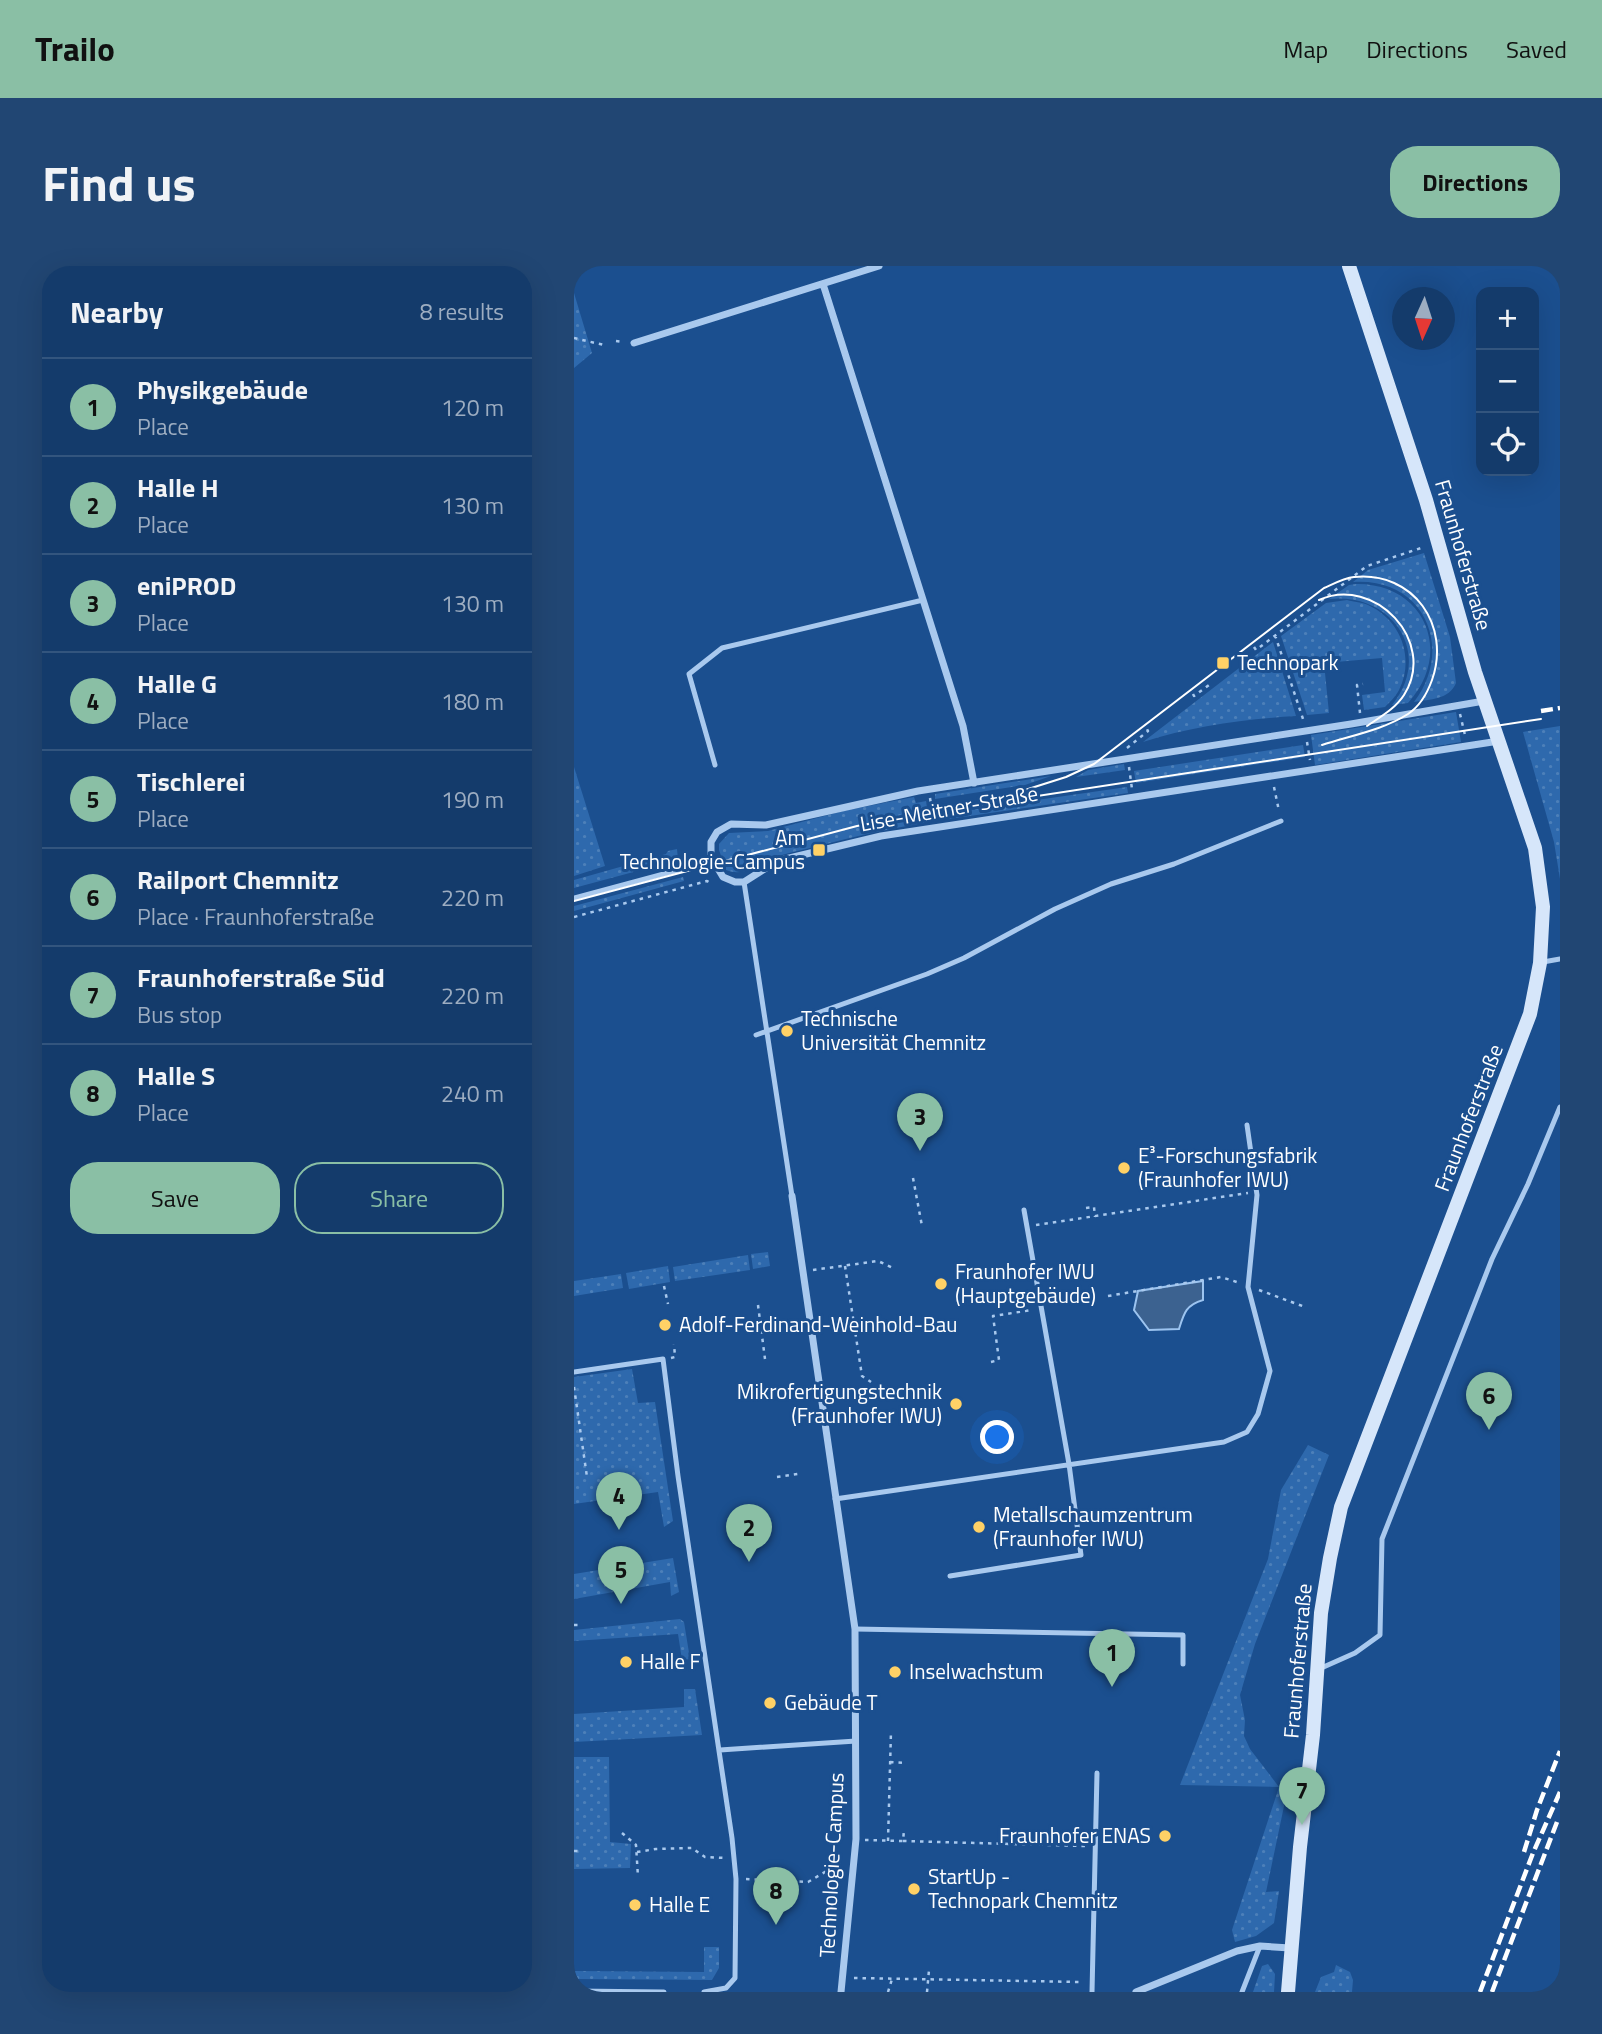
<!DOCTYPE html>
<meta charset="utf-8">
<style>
:root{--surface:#143b6b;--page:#214673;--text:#f1f3f6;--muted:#9dadc1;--line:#33557e;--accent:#8abfa5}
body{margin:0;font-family:"Titillium Web",sans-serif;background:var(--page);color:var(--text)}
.controls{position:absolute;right:21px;top:21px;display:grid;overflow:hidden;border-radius:14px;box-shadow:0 7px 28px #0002}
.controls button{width:63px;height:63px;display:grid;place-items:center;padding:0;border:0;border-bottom:2px solid var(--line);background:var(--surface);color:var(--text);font:35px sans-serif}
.compass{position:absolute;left:818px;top:21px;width:63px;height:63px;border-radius:50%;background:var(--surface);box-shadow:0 7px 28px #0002;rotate:183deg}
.you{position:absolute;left:424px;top:1172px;width:24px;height:24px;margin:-18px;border:5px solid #fff;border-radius:50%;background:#1a73e8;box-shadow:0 0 0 10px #1a73e833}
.badge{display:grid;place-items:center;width:46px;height:46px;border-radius:50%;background:var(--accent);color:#111;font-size:23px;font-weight:700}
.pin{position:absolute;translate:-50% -58px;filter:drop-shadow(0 2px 4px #0008)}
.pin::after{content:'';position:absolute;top:37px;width:24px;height:21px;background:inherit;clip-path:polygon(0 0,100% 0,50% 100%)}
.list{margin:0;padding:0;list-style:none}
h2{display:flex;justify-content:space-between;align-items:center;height:91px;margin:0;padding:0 28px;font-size:30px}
h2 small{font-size:23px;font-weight:400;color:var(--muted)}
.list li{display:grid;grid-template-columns:46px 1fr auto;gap:21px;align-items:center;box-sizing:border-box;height:98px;padding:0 28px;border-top:2px solid var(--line)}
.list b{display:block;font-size:26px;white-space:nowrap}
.list p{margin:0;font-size:23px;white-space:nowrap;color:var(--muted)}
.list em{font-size:23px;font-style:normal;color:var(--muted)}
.actions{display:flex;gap:14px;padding:21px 28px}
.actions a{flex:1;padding:16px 0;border:2px solid var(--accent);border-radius:28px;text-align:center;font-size:24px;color:var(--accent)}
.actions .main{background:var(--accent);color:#111}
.icon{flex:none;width:38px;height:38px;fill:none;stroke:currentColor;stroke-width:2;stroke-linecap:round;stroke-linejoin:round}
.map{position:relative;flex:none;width:986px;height:1726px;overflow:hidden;border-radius:28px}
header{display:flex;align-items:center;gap:42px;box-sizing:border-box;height:98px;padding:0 35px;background:var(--accent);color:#111}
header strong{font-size:33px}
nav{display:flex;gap:38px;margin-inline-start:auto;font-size:24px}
.intro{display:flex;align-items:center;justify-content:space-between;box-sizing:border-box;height:168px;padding:0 42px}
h1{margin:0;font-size:49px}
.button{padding:18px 32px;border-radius:28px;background:var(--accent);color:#111;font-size:24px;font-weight:700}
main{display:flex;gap:42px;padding:0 42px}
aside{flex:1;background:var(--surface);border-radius:28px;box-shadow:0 7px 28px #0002}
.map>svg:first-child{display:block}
.green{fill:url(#green-dots)}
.water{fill:#3c6290;stroke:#9cc4f0;stroke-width:2}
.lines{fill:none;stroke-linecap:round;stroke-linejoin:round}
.path{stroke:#a9c9ee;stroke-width:2.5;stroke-dasharray:3.5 5;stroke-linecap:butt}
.lane{stroke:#a9c9ee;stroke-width:5}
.street{stroke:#a9c9ee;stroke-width:7}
.secondary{stroke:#d6e6fa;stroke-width:14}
.tram{stroke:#fff;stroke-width:2}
.rail{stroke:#fff;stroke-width:4.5;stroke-dasharray:12 5;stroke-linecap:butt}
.poi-dot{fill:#ffd166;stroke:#1b4f8f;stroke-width:2.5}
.labels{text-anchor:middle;stroke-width:6;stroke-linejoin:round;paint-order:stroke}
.street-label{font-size:21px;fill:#fff;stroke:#1b4f8f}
.poi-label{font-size:21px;fill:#fff;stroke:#1b4f8f;text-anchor:start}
</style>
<header>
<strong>Trailo</strong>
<nav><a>Map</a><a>Directions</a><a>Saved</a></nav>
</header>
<div class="intro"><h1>Find us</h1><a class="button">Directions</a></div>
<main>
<aside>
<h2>Nearby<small>8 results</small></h2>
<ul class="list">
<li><span class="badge">1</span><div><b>Physikgebäude</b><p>Place</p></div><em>120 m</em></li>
<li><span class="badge">2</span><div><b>Halle H</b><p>Place</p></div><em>130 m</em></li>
<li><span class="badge">3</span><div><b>eniPROD</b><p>Place</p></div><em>130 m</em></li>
<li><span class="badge">4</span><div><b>Halle G</b><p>Place</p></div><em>180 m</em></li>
<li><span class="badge">5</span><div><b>Tischlerei</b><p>Place</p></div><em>190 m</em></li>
<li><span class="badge">6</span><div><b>Railport Chemnitz</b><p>Place · Fraunhoferstraße</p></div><em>220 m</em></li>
<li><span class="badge">7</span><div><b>Fraunhoferstraße Süd</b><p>Bus stop</p></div><em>220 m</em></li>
<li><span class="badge">8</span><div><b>Halle S</b><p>Place</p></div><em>240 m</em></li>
</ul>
<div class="actions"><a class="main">Save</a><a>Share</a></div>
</aside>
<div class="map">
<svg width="986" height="1726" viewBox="0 0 986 1726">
<defs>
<pattern id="green-dots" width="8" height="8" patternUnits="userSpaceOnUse" patternTransform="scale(1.75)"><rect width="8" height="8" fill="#2e69ad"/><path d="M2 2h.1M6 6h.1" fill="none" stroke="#4d80b9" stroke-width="1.8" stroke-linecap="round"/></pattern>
</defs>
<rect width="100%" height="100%" fill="#1b4f8f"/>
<path class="green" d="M0,27L18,87L0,102Z
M850,287L876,371L882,417C875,434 856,433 840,436C881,382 850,311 779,316L794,304Z
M782,318C851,317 880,387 834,437L818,439C860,387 818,326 755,333L775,319Z
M773,334C780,336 788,336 794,339C827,354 841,392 825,424C822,430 816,436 811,441L790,444L788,429L811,426L808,392L750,397L755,447L733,449L707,370L752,337Z
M699,376L722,450C671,453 618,460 569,476Z
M882,446L887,476L741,499L737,469Z
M986,460V613L980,576L949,466Z
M729,479L731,491L562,517L560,505Z
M550,498L551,504L502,511L514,504Z
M0,501L31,600L0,610Z
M477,510L451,519L361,533V528Z
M553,521L554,527L375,553L374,547Z
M340,531L342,537L352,535L355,556C318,562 281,570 244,580C228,584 212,587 196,593C179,599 171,611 152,604L145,584V578L155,567L194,565L269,545Z
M103,583L104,594L0,622V614L92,588L94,585Z
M109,611L110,615L0,645V640Z
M194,986L196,1000L179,1003L177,988Z
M174,989L176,1004L101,1015L99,1001Z
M94,1000L96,1016L55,1023L52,1007Z
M47,1008L49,1022L0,1030V1015Z
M58,1103L64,1137L81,1136L99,1255L90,1261L84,1226L0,1238V1111Z
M734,1179L755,1189L681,1378L666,1429L671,1454L670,1470L676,1483L705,1521H714L692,1626L705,1625L700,1657L682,1670L661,1676L658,1664L705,1521L606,1519L694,1293L707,1224Z
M99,1292L105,1326L97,1330L96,1316L0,1333V1308Z
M106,1353L110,1356L116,1393L108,1394L104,1368L0,1375V1364Z
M110,1423H121L128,1469L0,1476V1448L110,1441Z
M0,1491H35L36,1576L57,1578L56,1602L0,1603Z
M130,1681H145V1702L138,1714L0,1713V1705L130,1706Z
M694,1698L701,1708L700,1726H679L688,1700Z
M762,1699L776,1706L779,1714L778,1726H741L747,1711L760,1706Z"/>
<path class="water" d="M629,1015V1034C612,1039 610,1047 605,1063L575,1064L560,1044L564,1025Z"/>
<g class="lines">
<path class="path" d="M0,72L30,79
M42,75L50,76
M701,369L730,456
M680,381L682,384L793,300L850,281
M619,428L620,430L635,419L633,417
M786,447L783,419L789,418
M886,448L891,469
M733,476L736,494
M553,482L574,465L573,463
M555,501L558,523
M700,521L705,545
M356,532L359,550
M0,651L133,615L138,618
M339,912L348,960
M512,942L520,941L521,951
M462,959L674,927
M271,1000L288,1110L297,1116
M239,1004L304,995L319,1002
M90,1020L94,1038
M685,1024L731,1041
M534,1030L647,1011L666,1017
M184,1039L191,1093
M97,1092L101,1091L100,1078
M417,1096L425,1094L419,1050L458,1044
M0,1121L13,1211
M203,1211L224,1208
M0,1359H6
M316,1496L332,1497
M48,1567L62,1579L64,1611
M291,1574L329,1575L330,1564
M314,1575L317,1465
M329,1575L511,1580
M0,1585H5
M63,1586L82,1583L118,1582L131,1591L151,1592
M172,1613L217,1615V1620
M217,1615L234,1616L268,1596
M280,1712L508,1716
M314,1726L318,1713
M353,1726L355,1704"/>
<path class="lane" d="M141,499L115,408L148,382L349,334
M170,616L218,930
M0,632L138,595
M969,696L986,693
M182,769L353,708L390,692L481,643L537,618L600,598L707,555
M0,1106L89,1093L104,1210L158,1572L162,1613L161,1712L152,1722L130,1726
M261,1233L650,1176L673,1166L684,1148L696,1105L674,1021L683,929L673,859
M376,1310L507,1289L495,1198L450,944
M281,1363L609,1369V1398
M745,1403L781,1387L806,1369L808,1273L918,993L954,918L986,841
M146,1484L282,1475
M0,1725L90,1726
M518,1726L523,1507
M668,1726L686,1680"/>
<path class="street" d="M249,18L389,460L400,517
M60,77L305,0
M910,435L777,458L344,525L192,559L157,558L143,566L137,576V591L149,611L161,616H170L203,595L307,570L925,475
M218,930L281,1363L282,1573L267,1726
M562,1726L663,1685L686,1680L716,1682"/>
<path class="secondary" d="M714,1726L726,1581L739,1469L747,1347L756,1292L767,1241L956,748L966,697L969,641L961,582L901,406L852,234L775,0"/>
<path class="tram" d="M745,334C800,309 864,375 830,429C821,443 806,451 793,460
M451,524L492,511L520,498L750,322C759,318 770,312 780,311C840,305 877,360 858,414C853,428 846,440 834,448C809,464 775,470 748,479
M0,635L283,560L359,546L967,453"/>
<path class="rail" d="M967,445L986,442
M950,1586L963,1544L986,1485
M906,1726L959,1587L986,1526
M918,1726L983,1556"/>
</g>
<g class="poi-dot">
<rect x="642" y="390" width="14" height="14" rx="3.5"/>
<rect x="238" y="577" width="14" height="14" rx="3.5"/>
<circle cx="213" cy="765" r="7"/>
<circle cx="550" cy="902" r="7"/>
<circle cx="367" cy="1018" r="7"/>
<circle cx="91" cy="1059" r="7"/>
<circle cx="382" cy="1138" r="7"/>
<circle cx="405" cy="1261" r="7"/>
<circle cx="52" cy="1396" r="7"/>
<circle cx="321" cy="1406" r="7"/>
<circle cx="196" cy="1437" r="7"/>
<circle cx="591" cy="1570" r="7"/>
<circle cx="340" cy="1623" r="7"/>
<circle cx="61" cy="1639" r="7"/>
</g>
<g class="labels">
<g class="street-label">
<text transform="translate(889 289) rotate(74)" y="7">Fraunhoferstraße</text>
<text transform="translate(375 543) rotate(-10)" y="7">Lise-Meitner-Straße</text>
<text transform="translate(895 852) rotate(-69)" y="7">Fraunhoferstraße</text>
<text transform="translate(724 1395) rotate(-85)" y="7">Fraunhoferstraße</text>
<text transform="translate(258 1599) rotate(-87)" y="7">Technologie-Campus</text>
</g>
<g class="poi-label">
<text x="663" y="404">Technopark</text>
<text x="231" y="579" text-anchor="end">Am<tspan x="231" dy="24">Technologie-Campus</tspan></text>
<text x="227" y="760">Technische<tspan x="227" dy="24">Universität Chemnitz</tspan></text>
<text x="564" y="897">E³-Forschungsfabrik<tspan x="564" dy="24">(Fraunhofer IWU)</tspan></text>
<text x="381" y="1013">Fraunhofer IWU<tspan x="381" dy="24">(Hauptgebäude)</tspan></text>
<text x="105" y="1066">Adolf-Ferdinand-Weinhold-Bau</text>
<text x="368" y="1133" text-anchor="end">Mikrofertigungstechnik<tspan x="368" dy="24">(Fraunhofer IWU)</tspan></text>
<text x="419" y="1256">Metallschaumzentrum<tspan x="419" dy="24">(Fraunhofer IWU)</tspan></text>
<text x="66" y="1403">Halle F</text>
<text x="335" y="1413">Inselwachstum</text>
<text x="210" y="1444">Gebäude T</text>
<text x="577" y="1577" text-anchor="end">Fraunhofer ENAS</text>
<text x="354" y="1618">StartUp -<tspan x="354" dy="24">Technopark Chemnitz</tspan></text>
<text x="75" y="1646">Halle E</text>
</g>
</g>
</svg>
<div class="controls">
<button>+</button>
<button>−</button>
<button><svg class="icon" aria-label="locate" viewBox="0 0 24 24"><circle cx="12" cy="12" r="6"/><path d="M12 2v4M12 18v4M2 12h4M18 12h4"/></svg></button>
</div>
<svg class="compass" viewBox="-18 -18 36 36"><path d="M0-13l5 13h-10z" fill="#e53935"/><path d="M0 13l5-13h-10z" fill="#9dadc1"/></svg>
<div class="you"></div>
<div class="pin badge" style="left:538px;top:1421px">1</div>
<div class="pin badge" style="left:175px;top:1296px">2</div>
<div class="pin badge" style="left:346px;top:885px">3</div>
<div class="pin badge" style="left:45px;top:1264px">4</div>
<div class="pin badge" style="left:47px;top:1338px">5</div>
<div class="pin badge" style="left:915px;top:1164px">6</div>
<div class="pin badge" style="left:728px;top:1559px">7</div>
<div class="pin badge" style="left:202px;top:1659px">8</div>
</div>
</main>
